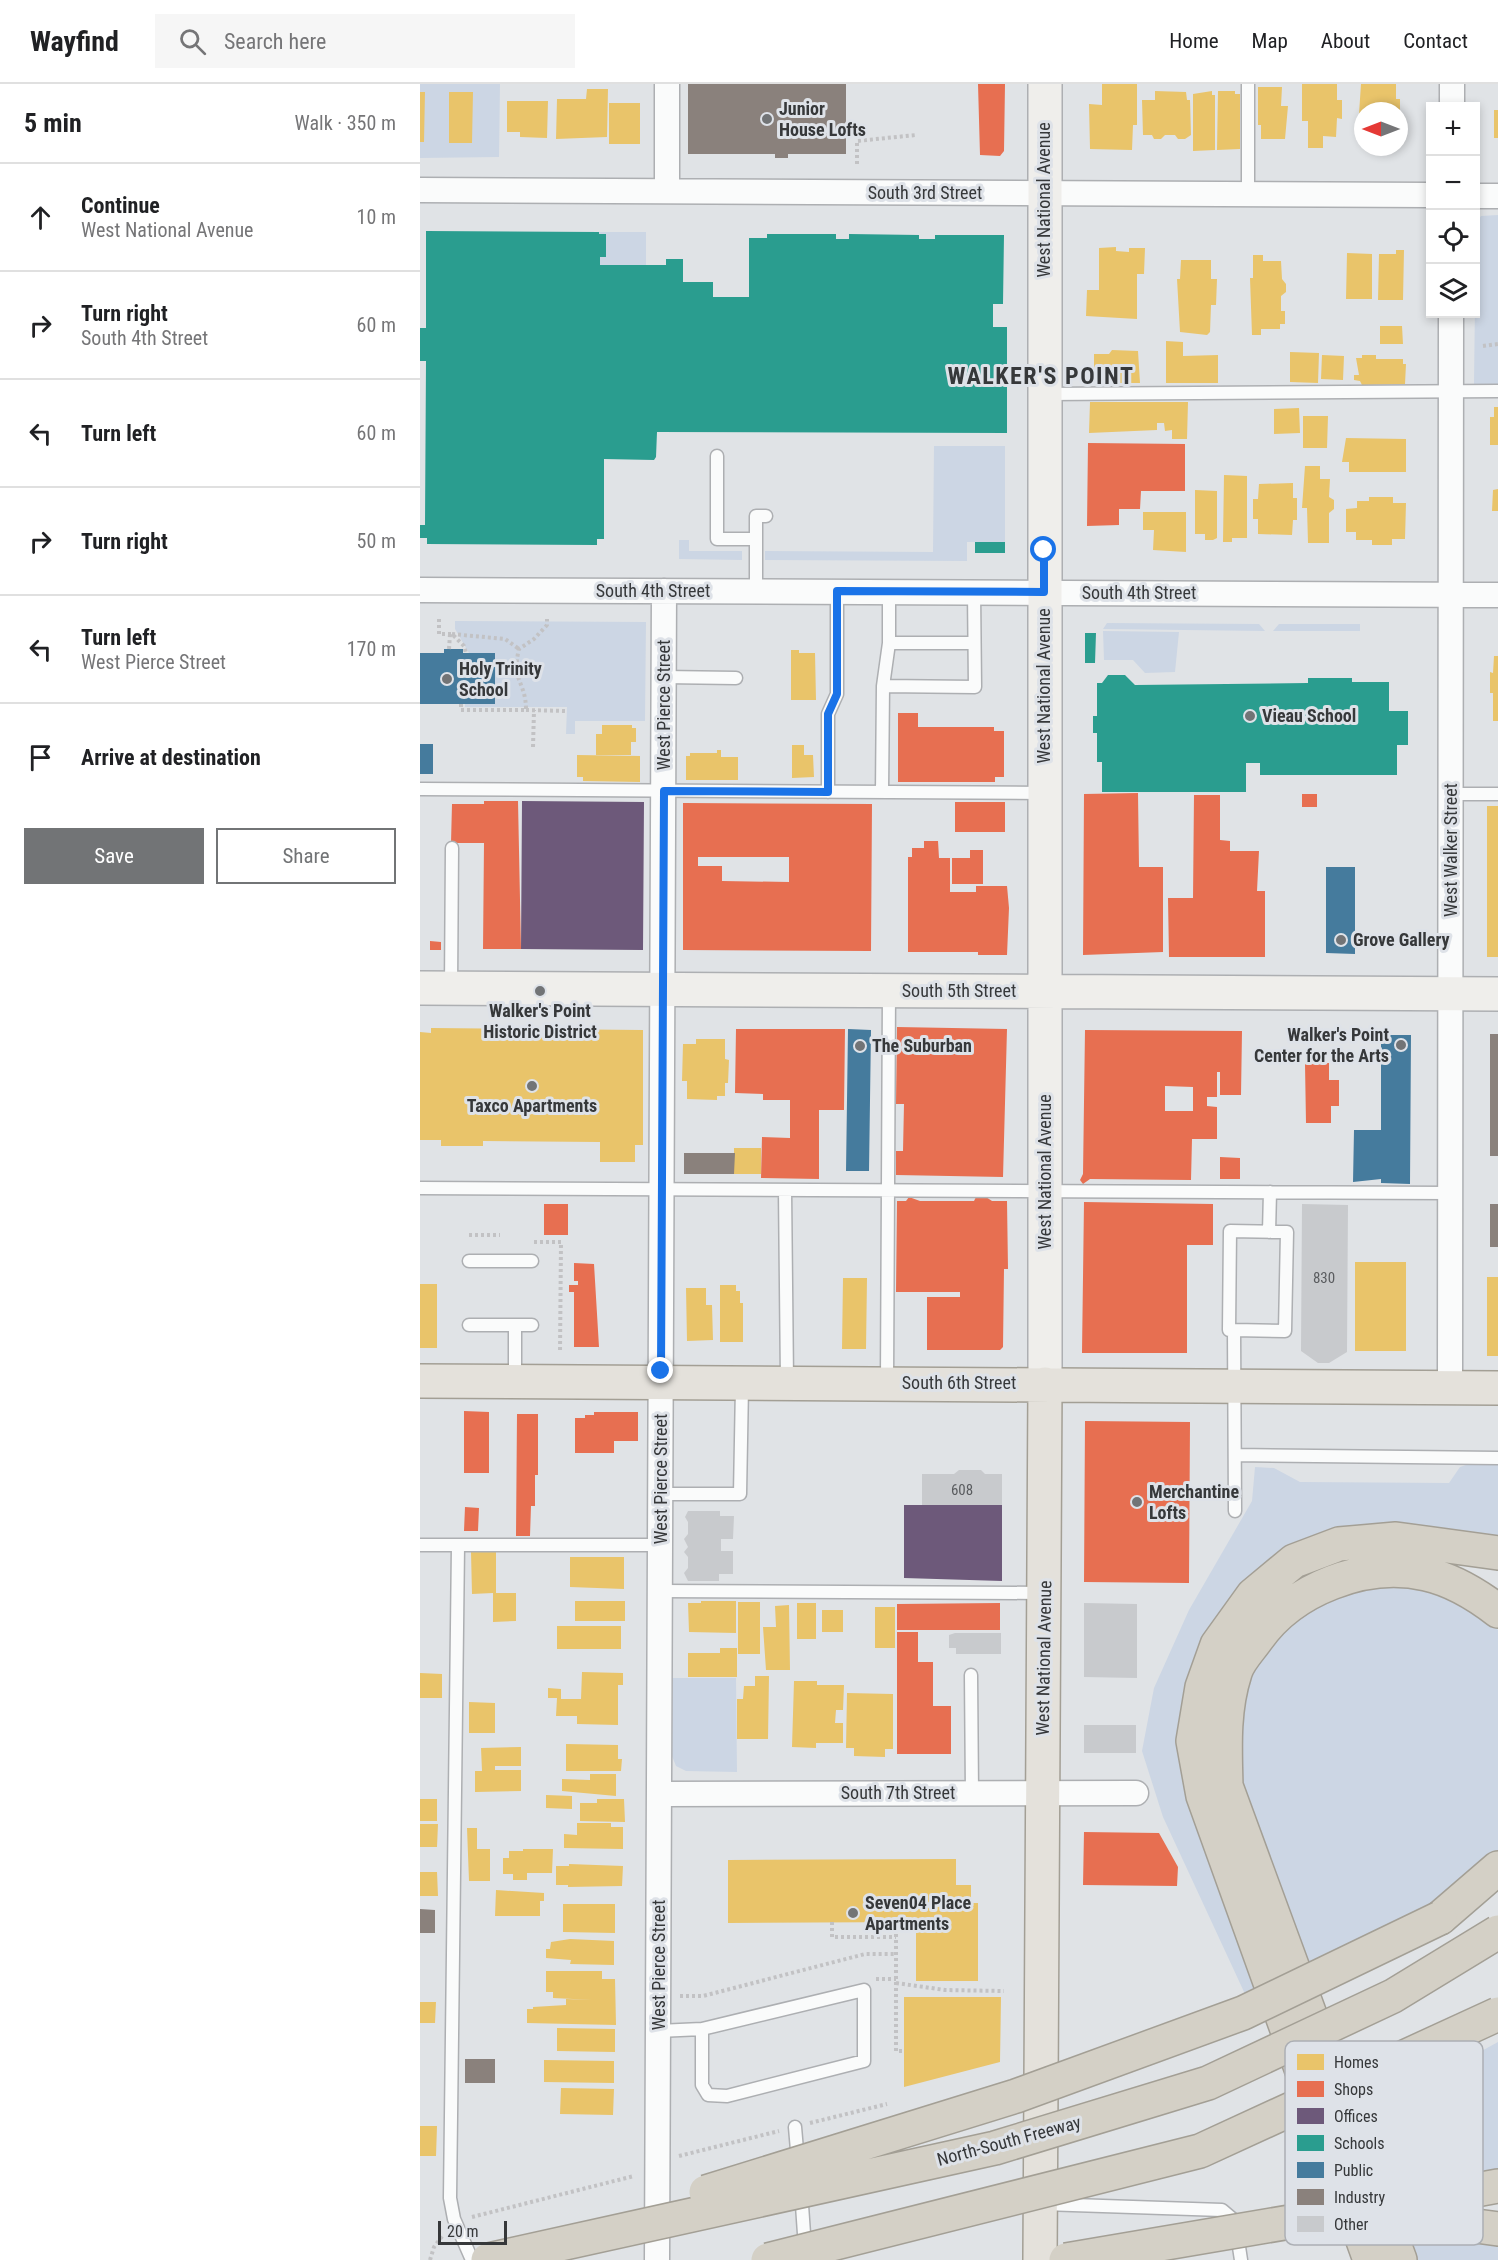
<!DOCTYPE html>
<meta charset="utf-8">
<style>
:root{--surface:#fff;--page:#f6f6f6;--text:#202124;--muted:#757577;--line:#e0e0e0;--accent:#727476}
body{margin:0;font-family:"Roboto Condensed",sans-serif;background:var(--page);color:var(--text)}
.controls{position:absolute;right:18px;top:18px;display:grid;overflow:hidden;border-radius:0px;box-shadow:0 3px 9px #0003}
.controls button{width:54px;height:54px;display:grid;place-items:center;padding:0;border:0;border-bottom:2px solid var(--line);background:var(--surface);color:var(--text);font:30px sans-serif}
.compass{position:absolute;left:934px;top:18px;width:54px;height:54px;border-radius:50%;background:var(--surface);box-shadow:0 3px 9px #0003;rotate:270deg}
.scale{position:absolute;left:18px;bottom:15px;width:69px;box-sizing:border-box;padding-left:6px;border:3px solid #36383a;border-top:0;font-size:16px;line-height:21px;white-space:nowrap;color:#36383a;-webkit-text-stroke:4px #dee2e8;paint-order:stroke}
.stop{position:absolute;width:18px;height:18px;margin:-14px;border:4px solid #1a73e8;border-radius:50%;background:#fff}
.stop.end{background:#1a73e8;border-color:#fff;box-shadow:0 2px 6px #0008}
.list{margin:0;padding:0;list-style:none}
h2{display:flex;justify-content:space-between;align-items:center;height:78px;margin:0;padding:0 24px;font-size:26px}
h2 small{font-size:20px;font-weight:400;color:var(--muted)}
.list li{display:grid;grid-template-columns:39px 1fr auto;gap:18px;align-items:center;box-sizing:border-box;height:108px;padding:0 24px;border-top:2px solid var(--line)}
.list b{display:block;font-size:22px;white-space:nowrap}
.list p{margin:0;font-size:20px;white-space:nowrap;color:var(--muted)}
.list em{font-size:20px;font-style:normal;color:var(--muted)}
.actions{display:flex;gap:12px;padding:18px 24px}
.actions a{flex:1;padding:14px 0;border:2px solid var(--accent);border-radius:0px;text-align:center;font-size:21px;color:var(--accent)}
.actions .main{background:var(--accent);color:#fff}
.icon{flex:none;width:33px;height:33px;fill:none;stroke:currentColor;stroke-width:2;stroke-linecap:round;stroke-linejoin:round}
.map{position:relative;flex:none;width:1078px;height:2176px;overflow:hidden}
header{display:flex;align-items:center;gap:36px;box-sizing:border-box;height:84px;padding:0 30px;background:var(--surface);border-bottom:2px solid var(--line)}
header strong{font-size:28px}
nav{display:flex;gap:33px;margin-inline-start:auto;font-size:21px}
.search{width:420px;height:54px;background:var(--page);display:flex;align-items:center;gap:15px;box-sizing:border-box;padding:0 21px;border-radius:0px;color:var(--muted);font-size:22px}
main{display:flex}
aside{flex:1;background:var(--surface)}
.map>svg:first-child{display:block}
.green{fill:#ccd6e4}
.homes{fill:#e9c46a}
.shops{fill:#e76f51;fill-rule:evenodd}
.offices{fill:#6d597a}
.schools{fill:#2a9d8f}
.public{fill:#457b9d}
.industry{fill:#8a817c}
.building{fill:#c8cacd}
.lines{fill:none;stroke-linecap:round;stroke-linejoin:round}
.lane-casing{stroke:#adafb2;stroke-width:15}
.street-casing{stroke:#adafb2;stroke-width:27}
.secondary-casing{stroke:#adafb2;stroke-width:36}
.primary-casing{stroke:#a39f95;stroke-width:36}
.highway-casing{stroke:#a39f95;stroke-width:36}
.path{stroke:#c2c2c4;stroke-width:4;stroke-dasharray:3 3;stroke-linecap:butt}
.lane{stroke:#fafbfb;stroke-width:12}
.street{stroke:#fafbfb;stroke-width:24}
.secondary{stroke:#efeeeb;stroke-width:33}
.primary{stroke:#e4e1db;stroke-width:33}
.highway{stroke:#d4d0c6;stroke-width:33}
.highway-bridge-casing{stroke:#a39f95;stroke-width:36;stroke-linecap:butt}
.highway-bridge{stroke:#d4d0c6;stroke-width:33}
.route{stroke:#1a73e8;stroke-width:8}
.poi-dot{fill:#727476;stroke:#dee2e8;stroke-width:2}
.labels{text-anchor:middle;stroke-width:6;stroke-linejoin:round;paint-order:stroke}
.number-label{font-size:15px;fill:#5a5c5f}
.poi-label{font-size:18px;font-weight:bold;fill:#36383a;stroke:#dee2e8;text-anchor:start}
.street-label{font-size:18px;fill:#36383a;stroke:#dee2e8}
.district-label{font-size:24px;font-weight:bold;letter-spacing:1.5px;fill:#36383a;stroke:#dee2e8}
.key{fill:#dee2e8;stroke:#acafb4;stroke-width:1.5}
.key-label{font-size:16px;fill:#36383a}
</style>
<header>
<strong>Wayfind</strong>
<div class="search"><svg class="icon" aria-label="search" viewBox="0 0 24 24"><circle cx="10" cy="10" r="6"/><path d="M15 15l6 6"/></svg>Search here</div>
<nav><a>Home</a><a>Map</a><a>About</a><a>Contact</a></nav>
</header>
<main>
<aside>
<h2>5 min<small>Walk · 350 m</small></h2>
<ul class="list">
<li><svg class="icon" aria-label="ahead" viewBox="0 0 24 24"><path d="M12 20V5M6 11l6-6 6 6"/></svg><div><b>Continue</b><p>West National Avenue</p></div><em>10 m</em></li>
<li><svg class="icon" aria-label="right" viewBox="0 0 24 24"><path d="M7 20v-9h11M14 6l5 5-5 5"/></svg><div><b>Turn right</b><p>South 4th Street</p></div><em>60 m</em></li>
<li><svg class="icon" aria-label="left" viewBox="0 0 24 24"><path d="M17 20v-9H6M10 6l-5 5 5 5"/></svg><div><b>Turn left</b></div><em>60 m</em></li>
<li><svg class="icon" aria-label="right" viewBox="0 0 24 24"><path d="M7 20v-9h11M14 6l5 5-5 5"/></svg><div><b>Turn right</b></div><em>50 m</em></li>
<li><svg class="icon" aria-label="left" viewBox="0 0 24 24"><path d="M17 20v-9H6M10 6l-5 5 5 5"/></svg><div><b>Turn left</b><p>West Pierce Street</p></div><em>170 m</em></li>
<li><svg class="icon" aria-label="arrive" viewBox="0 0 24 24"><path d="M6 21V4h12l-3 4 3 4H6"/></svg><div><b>Arrive at destination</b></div></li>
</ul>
<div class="actions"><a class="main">Save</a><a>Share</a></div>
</aside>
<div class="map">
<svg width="1078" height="2176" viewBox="0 0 1078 2176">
<rect width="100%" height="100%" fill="#e0e3e6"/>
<path class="green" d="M0,0H80L79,73L0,74Z
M1078,131V301L1054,300L1056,139L1061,132Z
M179,148H226V181H180Z
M514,362H585V458H547V477L345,476V467L513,468Z
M259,456H269V467H322V476L259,475Z
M35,537L226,538L225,637H155V650H146L147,623H45V620H75V569H49L35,545Z
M687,539L839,540L845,547L683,545Z
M859,540H940V547H853Z
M683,547L759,548L755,588L725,589L713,576H684Z
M1049,1380H1078V1458L938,1448L781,1557L766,1597L758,1645L762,1688L836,1907L825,1910L743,1733L722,1667L734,1604L769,1526L832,1417L835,1383L854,1384L880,1398L1029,1399L1040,1383Z
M970,1500L1004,1505L1048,1522L1078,1546V1768L1006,1824L883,1886L815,1684L822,1603L865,1539L937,1503Z
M252,1594H316L317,1688L266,1687L256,1682L252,1672Z
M1078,1958V2092L963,2109L935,2029L1025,1987Z
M980,2156L1078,2161V2176H988Z"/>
<path class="homes" d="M682,0H717V41H713L712,66L670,65L669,20L682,21Z
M882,0H917V16H922V35L917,34L916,53L903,52V64H888V37H882Z
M941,0H976V15H980V27H943V30H939Z
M838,3H862L861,22H868L865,55H841V41H838Z
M167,5H188L187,53L136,55L137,15H166Z
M735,7L766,8L767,16H770L771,51L765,55H758L755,51H745L741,55H734L732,51H723L722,16H735Z
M792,7V11H795V66L773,67V10Z
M798,7H815V10H820V65L797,66Z
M0,8H5L4,58H0Z
M29,8H53L52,59H29Z
M87,17H128L127,54L100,53V48H87Z
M189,19H220V60H189Z
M1074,26H1078V54H1074Z
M696,163V167L709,168V164H725L724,190H717V235L666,232L667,206H679V164Z
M976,166H984L983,216H958L959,170H976Z
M927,169L952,170V215H926Z
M833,171H843V177H861L862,195L866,200V208L861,212V227H865V240H860V245H841V251H832L830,194H833Z
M761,176H791V195H797L796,221H791L790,248L787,251L760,248L757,195H760Z
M960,242H982L983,260H960Z
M746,257L763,258V272L798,271V299H746Z
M692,266L718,267L720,299H688V296L674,295V270H689Z
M870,268L899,269L898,299L870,298Z
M902,271L924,272L923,296L901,295Z
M942,271H956V275H983V280H986L985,300L942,301L940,297L934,296V291H939L936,274H942Z
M670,318H768L767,355H752V346L745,347L744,339H737V346L669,349Z
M1074,323H1078V361H1070V333H1074Z
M879,324L880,349L854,350V325Z
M883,332H908L907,364H883Z
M926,354L986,355V388H929V378H922Z
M885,382H900V395H910L909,413L914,416V425L909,429V459H888L887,424H882Z
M804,391L827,392V454H812V458H803Z
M873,399V414H877V436H873L872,451L838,450V435H833V415H838L839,400Z
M1078,405V427H1072L1073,406Z
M775,406L797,407V454L793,456H785V450H775Z
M949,413H973V419H986L985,455H972V461H952V456H936V448H926V425L937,424V417H949Z
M723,428H766V468L733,466L734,446H723Z
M371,566H379V569H395L396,616H371Z
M1074,572H1078V637H1073V609H1070V588L1073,589Z
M182,641H212V644H216V658H211V671H176V650H182Z
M372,661H384V671H393L394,693L372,694Z
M297,666H301V673H318V696H266V672H270V669H297Z
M157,671L220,672V698L163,697V693H157Z
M1067,722H1078V873H1067Z
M11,944L223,946V1061H215V1078H180V1058L63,1057V1062H21V1056H0V948L11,949Z
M276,955H305V975L309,976L308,999H305V1012H297V1016L267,1015V997H262L263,960H276Z
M314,1064H341V1090H314Z
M935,1178H986V1267H935Z
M1067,1193H1078V1272H1067Z
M423,1194H447L446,1265H422Z
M0,1200H17V1264H0Z
M300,1201H316V1207H320V1219H323V1258H300Z
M266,1204H286V1221H292L293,1256L267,1257Z
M51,1468H76V1509H96V1537L73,1538V1509L52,1510Z
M150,1473H204V1505L150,1503Z
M155,1517H205V1537H155Z
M281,1517H316V1549L269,1548L268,1519H281Z
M318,1518H340V1570H318Z
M377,1519H396V1555H377Z
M369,1521L370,1586H346L343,1543H356L355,1522Z
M455,1523H475V1564H455Z
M402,1526H423V1548H402Z
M137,1542H201V1565H137Z
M300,1564H317V1593H268V1569H300Z
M162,1588L203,1589V1601H198V1641L157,1640V1632H136L137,1614H128V1604L141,1605V1615H161Z
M0,1589L22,1590V1614H0Z
M335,1592H349L348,1655H317V1615H323L324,1602H335Z
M374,1597H397V1601H424L423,1626H416L415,1639H423V1659H396V1664L372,1663Z
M427,1609L473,1610V1665H465V1673L434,1672V1664H426Z
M49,1618L75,1619V1649H49Z
M146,1660L198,1661V1675H202L201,1687H146Z
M101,1663V1682H75V1686H101V1707L55,1708V1687H62L61,1664Z
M170,1690H196V1712L142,1707V1695L170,1696Z
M126,1711L152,1712V1725L126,1724Z
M0,1715H17V1737H0Z
M177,1715H204L205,1738L160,1737V1719H177Z
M157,1739H191V1743H203V1765L144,1764V1750L157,1751Z
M0,1740H18L17,1763H0Z
M47,1744H57V1765H70V1797H49Z
M103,1765H133L132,1789H107V1796H93V1790H83V1774H89V1767H103Z
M536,1775V1801H551V1819H558V1897H496V1838L308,1839V1776Z
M149,1780L203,1782L202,1802L148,1803V1801H136V1782H149Z
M0,1788H17L18,1812H0Z
M76,1806L124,1809V1817H120V1832H75Z
M143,1820H195V1849L143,1848Z
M150,1855L194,1857V1881L150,1880L151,1876L126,1874V1865H130L131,1858Z
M126,1887H182V1895H195L196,1941L107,1939V1925H113V1923L146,1921V1915L173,1916L133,1914V1908H126Z
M484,1913H581L580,1978L484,2003Z
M0,1918H16L15,1939H0Z
M137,1944L195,1945V1968L137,1967Z
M124,1976L194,1977V1999L124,1998Z
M141,2004L194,2005L193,2031L140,2030Z
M0,2042H17L16,2072H0Z"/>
<path class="shops" d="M558,0H585L584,67L580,72L560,71Z
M668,359L765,360V407H721L720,425H699V441L667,442Z
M478,629H498V643H574V647H584V693H575V698H478Z
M718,709L719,783H743V868L663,871L664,710Z
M882,710H897V723H882Z
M774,711H800V756L810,757V767H839L837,807H845V873H749L748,814H773Z
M64,717H98L101,865H63L64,759H31L32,720H64Z
M535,718H585V748H535Z
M263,719L452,720L451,867L263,866ZM278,773H369V798L302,797V782H278Z
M504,757H518L519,774H530V808H556V802H587L589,824L587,871H558V868H488V773H492V764H504Z
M550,766H563V800H532V774H550Z
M10,857L21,858V866H10Z
M477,943L587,945L583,1093L476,1091V1067H483L484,1020H476Z
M316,945H425L424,1026H399V1095L341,1094L342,1053L370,1054V1016H343V1010L315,1009Z
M665,946L822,947L821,1011H800V988H797V1013H787V1022L797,1023V1055H772L771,1096L670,1095L663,1100L660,1096L663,1090ZM745,1002L773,1003V1027H745Z
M909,979V996H919V1022H911V1039H886L885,980Z
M800,1073L820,1074V1095H800Z
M489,1113L500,1117H554L556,1113H566L572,1117H587L588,1185H584L583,1263L580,1266H507V1213H540V1208H476L477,1117H486Z
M664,1118L793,1120V1161H767V1269H662Z
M124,1120H148V1151H124Z
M154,1179L174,1180L179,1263H154V1208H149V1201H158V1197H154Z
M44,1327L69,1328V1389H44Z
M174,1328H218V1357H194V1369H155V1334H165V1331H174Z
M97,1330H118V1391H115V1422H111L110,1452H96Z
M665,1337L770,1338L769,1499L664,1498Z
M45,1423L59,1424L58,1447H44Z
M580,1519V1546H477V1520Z
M477,1548H498V1578H513V1622H531V1670H477Z
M664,1748L739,1749L758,1783L757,1802L663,1801Z"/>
<path class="offices" d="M102,717L224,718L223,866L101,865Z
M484,1421H582V1497L484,1494Z"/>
<path class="schools" d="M6,147L179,148V150H186V173H180V181H246V175H263V198H293V213H329V154H347V150H416V155H429V150L499,151V155H515V151H584L583,220H573V243H587V349L237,348L236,373L234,376L184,375V455H177V461L7,460V454H0V441H5L6,277H0V244H6Z
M555,458H585V469H555Z
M665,549H676L675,579H665Z
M688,591H705L715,601L888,599V594H932V598H969V627H988V661H977V691H840V679H826V708H682V678H677V649H673V632H677V599H682Z"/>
<path class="public" d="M24,565H43V569H75V620H0V569H24Z
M0,660H13V690H0Z
M906,783H935V870L906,869Z
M428,945L451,946L449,1087H426Z
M961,951H991L990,1100L961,1099V1095L933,1098L934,1046H961Z"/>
<path class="industry" d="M268,0H426V70H368V74H355V70H268Z
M1070,950H1078V1072H1070Z
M264,1069H315L314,1090H264Z
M1070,1120H1078V1163H1070Z
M0,1825L15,1826V1849H0Z
M45,1975H75V1999H45Z"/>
<path class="building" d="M882,1120L928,1121L927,1268L909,1279H898L881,1267Z
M539,1386H561L565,1390H582V1421H502V1390H534Z
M268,1427H300V1432H314L313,1455H301V1467H313V1490H299V1497H268L264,1489L268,1484V1473L264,1468L268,1463L264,1455L268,1450V1438L265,1433Z
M664,1519L717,1520V1594L664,1593Z
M535,1549H581V1570H536V1564H529V1551Z
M664,1641H716V1669H664Z"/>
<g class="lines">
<g class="lane-casing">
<path id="lane" d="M828,110V0
M626,310L1078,307
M297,372V455H336V507
M336,455V432H346
M469,508V559L463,602L555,603L554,508
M469,559H554
M244,593L316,594
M0,705L623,709
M408,708V630L417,610V507
M462,708L463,602
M1031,710H1078
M31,903L32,764
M0,1104L1030,1109
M365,1106L367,1297
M849,1148L850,1108
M49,1177H112
M49,1241H112
M95,1241V1296
M814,1246L865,1247L867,1148L810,1147L809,1246H814L815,1427
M467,1297L469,907
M816,1371L1078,1374
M240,1410H320L322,1302
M0,1461H240
M38,1462L30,2114L34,2135L52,2176
M240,1507L621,1509
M551,1591L552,1709
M238,1947L282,1945L444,1906V1977L307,2012L288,2011L282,2001V1945
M375,2043L378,2078
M381,2107L385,2164
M623,2120L802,2126L815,2137L821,2176"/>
</g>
<g class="street-casing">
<path id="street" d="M1032,22V0
M0,106L1010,111
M247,107V0
M1056,112H1078
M0,506L1078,511
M1030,1303L1031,230
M240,1710L716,1709
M237,2176L244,507"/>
</g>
<g class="secondary-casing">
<path id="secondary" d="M625,0V1300
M0,904L1078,910"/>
</g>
<g class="primary-casing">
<path id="primary" d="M0,1297L1078,1304
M620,2176L625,1300"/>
</g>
<g class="highway-casing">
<path id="highway" d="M1020,1834L1078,1784
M1029,2111L1078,2102
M1034,2139L1078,2145
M950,2176L783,1712L773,1657L782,1603L797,1561L833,1511L874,1477L919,1460L976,1455L1078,1469
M980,2176L806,1702C805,1664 803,1626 815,1589C818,1577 830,1565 837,1555C872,1505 946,1476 1006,1490C1033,1496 1056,1510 1078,1527"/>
</g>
<path class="path" d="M437,80V57L496,51
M1063,262L1078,260
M19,535V550H32L44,562L46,569
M32,550L85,555L99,565
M29,565L30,550
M75,581H95
M41,620V626H106C106,597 91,598 99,565L114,555L127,541V535
M106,626L146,627
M113,663L114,626
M49,1151H80
M114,1158H141L140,1268
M412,1838V1853H476
M476,1838V1967H484
M456,1895H476
M476,1899L525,1906L584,1907
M260,1912H283L445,1870H476
M390,2039L467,2020
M259,2072L359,2047
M52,2133L214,2092
M10,2176L14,2163L23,2151"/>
<use href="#lane" class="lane"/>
<use href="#street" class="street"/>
<use href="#secondary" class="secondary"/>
<use href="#primary" class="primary"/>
<use href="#highway" class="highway"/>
<g class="highway-bridge-casing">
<path id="highway-bridge" d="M286,2108L596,2012L823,1929L1020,1834
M951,2141L1034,2139
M68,2176L575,2064L788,1999L973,1912L1078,1848
M348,2176L780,2067L1078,1930
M646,2176L1029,2111"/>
</g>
<use href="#highway-bridge" class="highway-bridge"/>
</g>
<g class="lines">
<path class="route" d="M241,1287L244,707L408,708V630L417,610V507L624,508V466"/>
</g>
<g class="poi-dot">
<circle cx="347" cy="35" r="6"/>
<circle cx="27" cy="595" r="6"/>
<circle cx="830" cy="632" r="6"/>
<circle cx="921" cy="856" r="6"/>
<circle cx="120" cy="907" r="6"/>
<circle cx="981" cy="961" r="6"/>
<circle cx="440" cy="962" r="6"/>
<circle cx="112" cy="1002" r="6"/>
<circle cx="717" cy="1418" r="6"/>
<circle cx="433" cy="1829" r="6"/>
</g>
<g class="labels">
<g class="number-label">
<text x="904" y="1199">830</text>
<text x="542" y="1411">608</text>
</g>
<g class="poi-label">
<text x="359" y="31">Junior<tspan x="359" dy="21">House Lofts</tspan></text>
<text x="39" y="591">Holy Trinity<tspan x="39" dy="21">School</tspan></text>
<text x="842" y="638">Vieau School</text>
<text x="933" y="862">Grove Gallery</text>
<text x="120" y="933" text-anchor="middle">Walker's Point<tspan x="120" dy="21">Historic District</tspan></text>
<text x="969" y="957" text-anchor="end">Walker's Point<tspan x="969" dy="21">Center for the Arts</tspan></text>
<text x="452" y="968">The Suburban</text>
<text x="112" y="1028" text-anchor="middle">Taxco Apartments</text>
<text x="729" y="1414">Merchantine<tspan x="729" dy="21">Lofts</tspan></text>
<text x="445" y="1825">Seven04 Place<tspan x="445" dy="21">Apartments</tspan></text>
</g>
<g class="street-label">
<text x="505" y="115">South 3rd Street</text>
<text transform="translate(624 116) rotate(-90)" y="6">West National Avenue</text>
<text x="233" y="513">South 4th Street</text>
<text x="719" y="515">South 4th Street</text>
<text transform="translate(624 602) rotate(-90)" y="6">West National Avenue</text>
<text transform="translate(244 621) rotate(-90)" y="6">West Pierce Street</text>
<text transform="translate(1031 766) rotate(-90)" y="6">West Walker Street</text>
<text x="539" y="913">South 5th Street</text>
<text transform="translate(625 1088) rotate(-90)" y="6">West National Avenue</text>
<text x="539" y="1305">South 6th Street</text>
<text transform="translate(241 1395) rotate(-90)" y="6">West Pierce Street</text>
<text transform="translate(624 1574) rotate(-89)" y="6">West National Avenue</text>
<text x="478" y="1715">South 7th Street</text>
<text transform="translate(239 1881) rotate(-90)" y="6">West Pierce Street</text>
<text transform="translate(589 2057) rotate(-15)" y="6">North-South Freeway</text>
</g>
<g class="district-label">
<text x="621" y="300">WALKER'S POINT</text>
</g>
</g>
<rect x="865" y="1957" width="198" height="204" rx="9" class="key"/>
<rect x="877" y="1970" width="27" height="16" fill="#e9c46a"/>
<rect x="877" y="1997" width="27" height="16" fill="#e76f51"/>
<rect x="877" y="2024" width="27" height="16" fill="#6d597a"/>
<rect x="877" y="2051" width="27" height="16" fill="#2a9d8f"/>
<rect x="877" y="2078" width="27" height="16" fill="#457b9d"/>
<rect x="877" y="2105" width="27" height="16" fill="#8a817c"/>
<rect x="877" y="2132" width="27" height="16" fill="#c8cacd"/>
<g class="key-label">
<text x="914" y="1984">Homes</text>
<text x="914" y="2011">Shops</text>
<text x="914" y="2038">Offices</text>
<text x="914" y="2065">Schools</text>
<text x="914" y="2092">Public</text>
<text x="914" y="2119">Industry</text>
<text x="914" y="2146">Other</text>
</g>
</svg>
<div class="controls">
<button>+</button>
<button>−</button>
<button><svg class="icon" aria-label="locate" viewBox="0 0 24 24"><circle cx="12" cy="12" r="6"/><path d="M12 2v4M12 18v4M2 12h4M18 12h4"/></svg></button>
<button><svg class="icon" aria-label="layers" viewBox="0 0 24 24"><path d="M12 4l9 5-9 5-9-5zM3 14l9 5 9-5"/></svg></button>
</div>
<svg class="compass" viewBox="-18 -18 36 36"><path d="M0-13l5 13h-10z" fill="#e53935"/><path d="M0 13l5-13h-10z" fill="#757577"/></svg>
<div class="scale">20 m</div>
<div class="stop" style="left:624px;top:466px"></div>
<div class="stop end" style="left:241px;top:1287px"></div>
</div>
</main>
